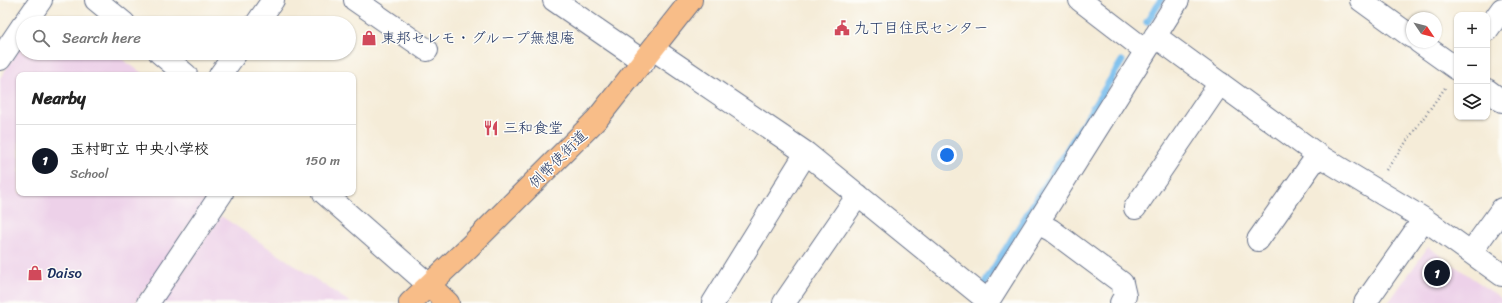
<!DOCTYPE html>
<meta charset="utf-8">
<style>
:root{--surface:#fff;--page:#f6f6f6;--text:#222;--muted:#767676;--line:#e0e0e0;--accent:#111827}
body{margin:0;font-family:Sriracha,"Klee One",sans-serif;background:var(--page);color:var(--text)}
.controls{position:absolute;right:12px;top:12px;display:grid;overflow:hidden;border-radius:8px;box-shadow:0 1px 3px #0004}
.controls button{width:36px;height:36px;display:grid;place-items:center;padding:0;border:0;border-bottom:1px solid var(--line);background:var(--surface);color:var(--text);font:20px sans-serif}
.compass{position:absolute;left:1406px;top:12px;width:36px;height:36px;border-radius:50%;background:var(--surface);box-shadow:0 1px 3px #0004;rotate:125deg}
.you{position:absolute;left:947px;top:155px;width:14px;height:14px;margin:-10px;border:3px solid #fff;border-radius:50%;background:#1a73e8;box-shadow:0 0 0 6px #1a73e833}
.badge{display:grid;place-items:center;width:26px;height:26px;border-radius:50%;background:var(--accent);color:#fff;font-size:13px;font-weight:700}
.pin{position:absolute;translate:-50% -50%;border:2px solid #fff;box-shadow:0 1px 4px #0006}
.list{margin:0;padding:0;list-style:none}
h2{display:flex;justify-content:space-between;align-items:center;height:52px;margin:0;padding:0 16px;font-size:17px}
h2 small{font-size:13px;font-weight:400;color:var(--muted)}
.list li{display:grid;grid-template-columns:26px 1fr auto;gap:12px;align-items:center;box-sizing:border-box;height:72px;padding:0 16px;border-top:1px solid var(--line)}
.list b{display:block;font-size:15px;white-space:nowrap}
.list p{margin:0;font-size:13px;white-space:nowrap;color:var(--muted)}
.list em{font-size:13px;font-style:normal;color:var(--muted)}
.icon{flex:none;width:22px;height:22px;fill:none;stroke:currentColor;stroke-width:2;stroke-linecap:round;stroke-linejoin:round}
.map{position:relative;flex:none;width:1502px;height:303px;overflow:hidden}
.search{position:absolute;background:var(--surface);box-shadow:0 1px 3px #0004;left:16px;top:16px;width:340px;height:44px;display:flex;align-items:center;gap:10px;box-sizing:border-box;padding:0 14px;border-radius:22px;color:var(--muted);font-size:15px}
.panel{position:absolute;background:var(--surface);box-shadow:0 1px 3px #0004;left:16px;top:72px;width:340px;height:124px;border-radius:8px}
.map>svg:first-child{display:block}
.built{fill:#edd1e9}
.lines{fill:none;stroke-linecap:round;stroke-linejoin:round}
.stream{stroke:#75bced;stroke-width:7}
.minor-casing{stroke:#677189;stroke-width:24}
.major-casing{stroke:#677189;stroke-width:24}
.path{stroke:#677189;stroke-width:2.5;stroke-dasharray:1 3;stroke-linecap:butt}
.minor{stroke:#fff;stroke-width:22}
.major{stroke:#f8bd88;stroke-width:22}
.labels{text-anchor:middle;stroke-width:3;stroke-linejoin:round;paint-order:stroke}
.poi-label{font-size:15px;fill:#1b2f5e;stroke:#fdfcf7;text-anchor:start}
.street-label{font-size:15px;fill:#1b2f5e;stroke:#fdfcf7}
</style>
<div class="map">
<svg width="1502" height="303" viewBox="0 0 1502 303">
<rect width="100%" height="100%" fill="#fdfcf7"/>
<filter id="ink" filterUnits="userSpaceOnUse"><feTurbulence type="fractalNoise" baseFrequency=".025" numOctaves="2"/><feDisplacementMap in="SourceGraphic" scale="8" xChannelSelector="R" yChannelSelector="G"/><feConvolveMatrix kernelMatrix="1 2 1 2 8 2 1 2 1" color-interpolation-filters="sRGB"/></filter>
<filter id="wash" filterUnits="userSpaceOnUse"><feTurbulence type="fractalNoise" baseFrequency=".012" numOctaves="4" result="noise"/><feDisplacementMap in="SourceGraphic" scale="16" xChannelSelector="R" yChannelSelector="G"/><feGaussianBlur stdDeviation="0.9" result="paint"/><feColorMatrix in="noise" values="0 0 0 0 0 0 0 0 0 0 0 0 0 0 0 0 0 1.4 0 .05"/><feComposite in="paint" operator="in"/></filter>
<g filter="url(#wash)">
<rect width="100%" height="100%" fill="#f5ecd8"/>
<path class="built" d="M23,44V53H113L145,75H19V193H210L135,303H0V78Z
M221,216L351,303H162Z
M1428,247L1502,299V303H1388Z"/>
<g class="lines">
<path class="stream" d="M1147,22L1161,0
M984,284L1122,61"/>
</g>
</g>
<g filter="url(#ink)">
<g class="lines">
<g class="minor-casing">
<path id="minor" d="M96,0L124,23
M355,0L427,50
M554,0L644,62
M1080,0L1145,50
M1361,0L1412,37
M25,23L41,0
M257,23L273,0
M1487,30L1502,9
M1155,36L1318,155L1424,219L1502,275
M1419,42L1457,69
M653,49L806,153L988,301
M160,53L186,75
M0,59L23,25
M220,75L236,53
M1487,90L1502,101
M324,193L429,285
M1135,208L1220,83
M1037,223L1051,230L1122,283L1125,296L1121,303
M1258,240L1318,155
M1471,252L1502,209
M148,303L222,193
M713,303L806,153
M784,303L858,195
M987,303L1178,0
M1365,303L1424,219"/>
</g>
<g class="major-casing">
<path id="major" d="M429,285L448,303
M410,303L469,247L597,119L691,0"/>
</g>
<path class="path" d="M1386,170L1445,88"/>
<use href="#minor" class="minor"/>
<use href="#major" class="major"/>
</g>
</g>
<defs>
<g id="civic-bare" transform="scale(1.2)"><path d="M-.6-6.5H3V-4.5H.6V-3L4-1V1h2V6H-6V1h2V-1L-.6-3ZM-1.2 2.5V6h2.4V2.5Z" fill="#d1495b" stroke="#fdfcf7" stroke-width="2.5" paint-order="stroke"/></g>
<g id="shop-bare" transform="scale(1.2)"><path d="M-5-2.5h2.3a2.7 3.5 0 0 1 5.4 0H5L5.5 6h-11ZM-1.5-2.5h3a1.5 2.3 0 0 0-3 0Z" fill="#d1495b" stroke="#fdfcf7" stroke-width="2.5" paint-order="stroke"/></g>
<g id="restaurant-bare" transform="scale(1.2)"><path d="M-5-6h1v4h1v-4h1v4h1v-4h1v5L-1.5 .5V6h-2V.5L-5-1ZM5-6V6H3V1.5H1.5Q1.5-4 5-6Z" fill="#d1495b" stroke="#fdfcf7" stroke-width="2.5" paint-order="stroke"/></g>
</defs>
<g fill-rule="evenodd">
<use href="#civic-bare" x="842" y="28"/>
<use href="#shop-bare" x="369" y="38"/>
<use href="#restaurant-bare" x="491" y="128"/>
<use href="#shop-bare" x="35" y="273"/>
</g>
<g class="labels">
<g class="poi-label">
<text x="854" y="33">九丁目住民センター</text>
<text x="381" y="43">東邦セレモ・グループ無想庵</text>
<text x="503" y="133">三和食堂</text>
<text x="47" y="278">Daiso</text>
</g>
<g class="street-label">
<text transform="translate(558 159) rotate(-45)" y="5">例幣使街道</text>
</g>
</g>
</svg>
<div class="controls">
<button>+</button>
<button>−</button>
<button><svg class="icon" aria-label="layers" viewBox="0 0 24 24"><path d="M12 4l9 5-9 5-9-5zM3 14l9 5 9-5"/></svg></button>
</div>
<svg class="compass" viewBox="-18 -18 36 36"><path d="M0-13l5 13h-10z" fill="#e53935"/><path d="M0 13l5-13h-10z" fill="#767676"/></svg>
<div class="you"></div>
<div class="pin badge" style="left:1437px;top:273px">1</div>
<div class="search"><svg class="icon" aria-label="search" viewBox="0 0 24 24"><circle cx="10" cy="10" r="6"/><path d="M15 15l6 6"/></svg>Search here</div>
<section class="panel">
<h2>Nearby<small></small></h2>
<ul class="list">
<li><span class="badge">1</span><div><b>玉村町立 中央小学校</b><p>School</p></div><em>150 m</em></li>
</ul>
</section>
</div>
